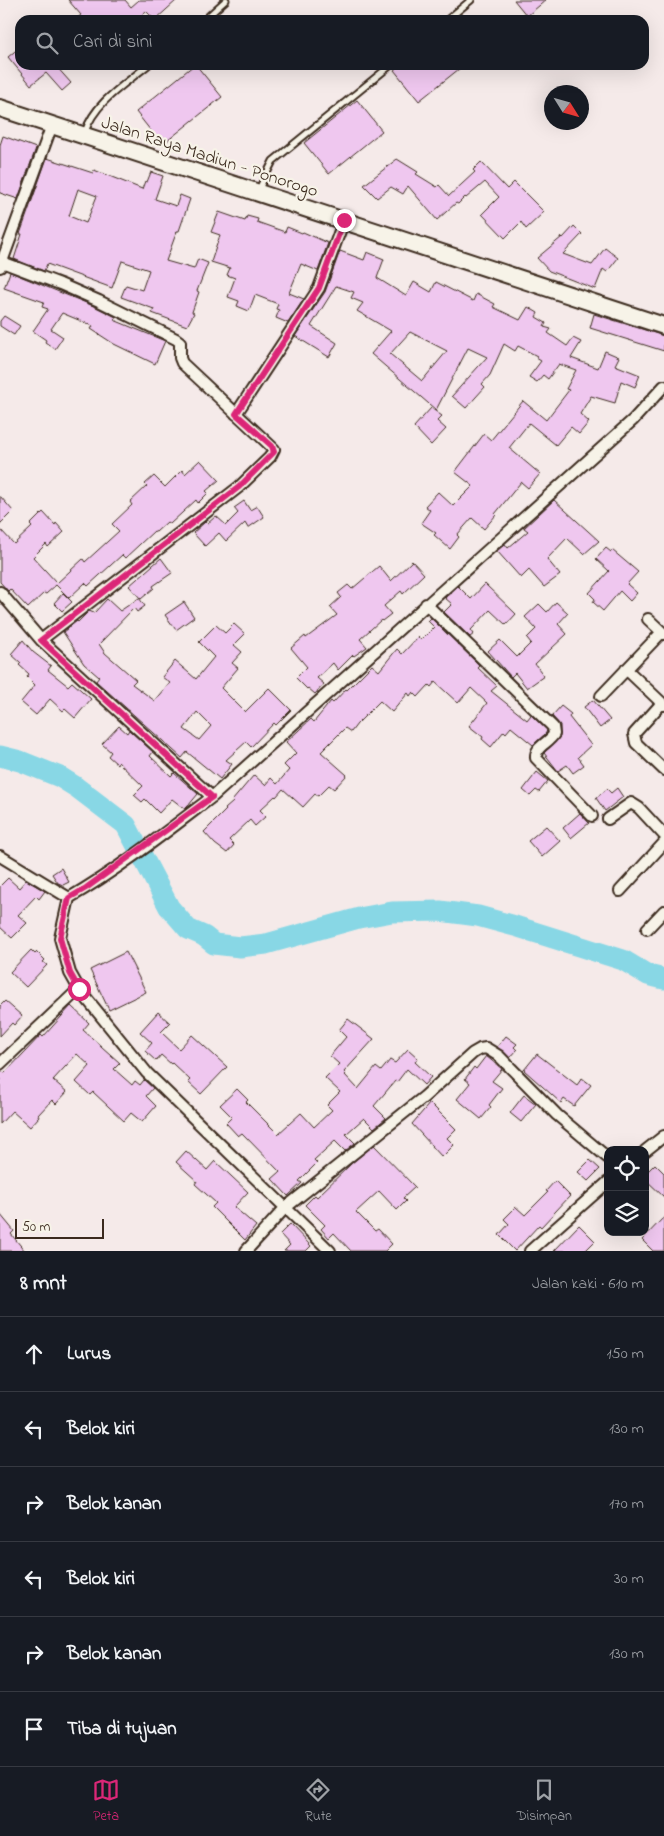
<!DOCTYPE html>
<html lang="id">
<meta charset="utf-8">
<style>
:root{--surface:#171b24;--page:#242831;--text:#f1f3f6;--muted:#9ea1a6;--line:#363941;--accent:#db2777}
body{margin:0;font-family:"Indie Flower",sans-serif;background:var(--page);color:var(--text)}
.controls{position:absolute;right:15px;bottom:15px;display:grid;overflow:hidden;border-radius:10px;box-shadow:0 5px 20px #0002}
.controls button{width:45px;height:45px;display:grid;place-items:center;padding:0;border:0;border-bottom:1px solid var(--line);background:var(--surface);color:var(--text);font:25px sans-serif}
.compass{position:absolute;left:544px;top:85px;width:45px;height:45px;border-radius:50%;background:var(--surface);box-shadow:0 5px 20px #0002;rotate:127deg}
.scale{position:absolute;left:15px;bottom:12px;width:89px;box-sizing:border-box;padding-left:5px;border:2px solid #3b2a1e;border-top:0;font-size:14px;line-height:18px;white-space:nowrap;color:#3b2a1e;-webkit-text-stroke:4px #f7f3e8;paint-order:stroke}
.stop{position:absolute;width:15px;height:15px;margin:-11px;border:4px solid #db2777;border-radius:50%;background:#fff}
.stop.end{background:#db2777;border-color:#fff;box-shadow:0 1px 5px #0008}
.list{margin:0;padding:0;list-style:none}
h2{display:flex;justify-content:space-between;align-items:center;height:65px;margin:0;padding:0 20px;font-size:21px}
h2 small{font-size:16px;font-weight:400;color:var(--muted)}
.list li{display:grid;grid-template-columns:32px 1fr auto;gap:15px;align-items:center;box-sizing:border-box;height:75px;padding:0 20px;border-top:1px solid var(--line)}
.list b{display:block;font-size:19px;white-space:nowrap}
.list em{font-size:16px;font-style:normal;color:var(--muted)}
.icon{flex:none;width:28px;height:28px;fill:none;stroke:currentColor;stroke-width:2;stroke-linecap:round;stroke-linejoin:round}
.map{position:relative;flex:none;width:664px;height:1251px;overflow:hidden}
.search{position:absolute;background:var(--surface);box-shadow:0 5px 20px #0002;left:15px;right:15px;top:15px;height:55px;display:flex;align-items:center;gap:12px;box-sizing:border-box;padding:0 18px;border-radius:15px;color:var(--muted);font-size:19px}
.sheet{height:515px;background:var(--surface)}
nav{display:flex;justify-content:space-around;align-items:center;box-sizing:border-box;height:70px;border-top:1px solid var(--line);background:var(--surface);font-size:14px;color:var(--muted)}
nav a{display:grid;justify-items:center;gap:2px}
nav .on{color:var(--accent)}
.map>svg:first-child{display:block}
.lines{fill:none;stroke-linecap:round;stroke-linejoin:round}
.river{stroke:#88d7e5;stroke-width:21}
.building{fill:#efc7ef;stroke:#3b2a1e;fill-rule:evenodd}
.service-casing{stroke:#3b2a1e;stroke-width:9}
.minor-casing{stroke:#3b2a1e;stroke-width:14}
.trunk-casing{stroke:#3b2a1e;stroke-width:20}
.service{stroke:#f7f3e8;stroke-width:5}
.minor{stroke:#f7f3e8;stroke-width:10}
.trunk{stroke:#f7f3e8;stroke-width:16}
.route{stroke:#db2777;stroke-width:6}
.labels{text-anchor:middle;stroke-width:4.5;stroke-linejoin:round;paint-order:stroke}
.street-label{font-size:18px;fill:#3b2a1e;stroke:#f7f3e8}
</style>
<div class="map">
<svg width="664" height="1251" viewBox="0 0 664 1251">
<rect width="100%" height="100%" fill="#f5eae9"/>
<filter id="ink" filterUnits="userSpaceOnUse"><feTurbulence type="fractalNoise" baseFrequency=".02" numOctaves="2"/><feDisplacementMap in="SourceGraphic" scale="10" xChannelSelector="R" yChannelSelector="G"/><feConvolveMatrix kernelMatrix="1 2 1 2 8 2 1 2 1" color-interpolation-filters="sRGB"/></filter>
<g filter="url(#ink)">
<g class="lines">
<path class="river" d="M0,756L20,761L60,777L76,787L126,825L169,907L188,929L204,936L214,944L240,947L266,944L359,918L392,912L440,911L478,916L515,926L623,960L648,975L664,979"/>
</g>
<path class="building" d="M68,0H125L131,7L139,0H177L155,20L146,11L136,20H75L81,15Z
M514,0H546L527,16Z
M20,47V65H55L71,83L62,91L46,73L31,85L8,57Z
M194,65H196L222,97L162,145L136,112Z
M400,65H464L419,101L394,70Z
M357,100L382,131L329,174L304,143Z
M3,136L36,148L18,199L0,193V145Z
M47,158L93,173L94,170L142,189L145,181L147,182L151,172L163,176L155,199L176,206L180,195L190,199L179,231H177L166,261L194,269L198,259L208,263L197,291L199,292L192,312L194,313L187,326L152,313L154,309L121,297L126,285L142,290L149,270L122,261L112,288L47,264L44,271L14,259L22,234H20ZM78,189L97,196L86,223L69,216Z
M397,159L418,172L416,174L437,187L439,185L449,196L475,172L473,170L481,162L507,189L514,182L544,212L526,229L521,222L505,238L482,214L499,197L485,182L466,198L465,197L458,204L456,203L437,220L408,186L403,194L391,187L377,198L364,185Z
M219,212L245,221L247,216L258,219L257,222L285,232L287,227L302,233L303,232L328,243L318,271L301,264L289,293L304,299L288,323L276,318L279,310L276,309L278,304L255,295L249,311L237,306L239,301L228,297L235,278L227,275L230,268L211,262L220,235L211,232Z
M574,226L582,234L563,254L592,265L605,248L618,258L607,272L603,269L595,289L549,271L537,258L562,237L563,238Z
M340,251L364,260L367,252L384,259L377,278L406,296L414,282L431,292L436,282L473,301L476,294L495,304L493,307L520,320L528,307L538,313L536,317L546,323L544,327L551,329L548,333L567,346L573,338L581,342L571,358L598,368L605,351L619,357L615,365L640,375L635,387L621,381L615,403L591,396L580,414L589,422L579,434L571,427L556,445L529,423L509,448L540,474L528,488L521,482L495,514L496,515L484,529L472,518L457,535L459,537L450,549L434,535L436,533L421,523L430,510L425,506L438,492L453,506L473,486L455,472L484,434L491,440L523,401L546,420L569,390L566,389L576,370L559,364L548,379L543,375L537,382L529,377L541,361L536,358L537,356L518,346L515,351L504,344L490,375L482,384L485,387L466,408L452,396L487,357L468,348L436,410L371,354L391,331L357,311L363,303L351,298L354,292L336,286L311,326L337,343L329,357L295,336L325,292ZM410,332L447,351L422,381L390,354Z
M10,272L96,307L116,317L114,320L165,341L155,364L114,344L91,329L93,326L62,313L51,329L63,337L55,349L45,342L46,340L33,331L48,309L42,307L44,302L4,288Z
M594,314L664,336V351L590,328Z
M4,316L20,326L14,335L0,326V321Z
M431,408L442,416L437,421L446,429L431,445L414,427Z
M200,460L219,480L206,491L208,493L198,503L196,500L170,524L167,522L156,532L154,531L125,558L122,555L88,586L85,583L69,598L56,585L46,594L44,593L28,608L10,589L8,591L0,582V529L14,544L32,527L30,525L43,512L55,525L56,523L64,532L48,547L46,544L33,557L57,583L83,559L85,562L119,531L112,524L132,505L130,502L147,486L145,484L154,476L165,487L182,470L185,474Z
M0,496L13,511L0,524Z
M554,500L599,541L584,554L567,538L547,559L560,575L544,587L529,570L521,578L497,551L505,544L508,548L528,531L524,528Z
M244,501L250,510L257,506L264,517L248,528L245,523L226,541L219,533L205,546L193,533L205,522L207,524L216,516L226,525L238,513L234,508Z
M606,548L611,552L612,550L638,572L627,584L637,593L630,601L620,591L603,611L593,602L595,599L589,593L609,571L596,559Z
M161,558L172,573L153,586L154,588L141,599L129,586Z
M412,561L424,574L403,594L401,591L384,606L391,614L382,621L381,620L360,639L367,647L354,656L353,655L338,670L333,663L317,678L324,684L315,694L308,688L307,689L296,678L307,667L291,648L305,636L306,638L337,615L330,607L341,597L338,593L348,585L352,589L379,566L391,581Z
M485,584L516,614L506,625L490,610L471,630L474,634L470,637L444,612L452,604L445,598L458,586L471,599Z
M63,593L72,602L62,611L54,603Z
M139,598L145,606L137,612L134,608L99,644L105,653L136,680L132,684L155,701L170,683L162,677L175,661L196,679L214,657L199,642L216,625L225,633L234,624L245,634L234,645L242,652L232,663L238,668L221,688L245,712L269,688L291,710L276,725L274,723L251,747L246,742L226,760L232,764L220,779L187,752L182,758L97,682L96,681L99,677L84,664L63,632L77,621L78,622L89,611L94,613L107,599L120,611ZM197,712L211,726L199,740L184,729Z
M184,602L194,617L176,630L165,615Z
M556,602L568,613L558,624L567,634L535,664L544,676L527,688L515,673L511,677L488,651L500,640L517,657L531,643L527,638L536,629L525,617L539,604L547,612Z
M431,618L479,665L477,667L497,686L491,691L527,720L531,715L547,730L546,733L533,745L511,727L506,733L504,731L491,747L482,739L483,737L469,726L487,703L471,688L458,703L435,682L431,687L429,685L418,697L413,692L410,696L408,693L392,712L380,701L357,724L351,732L345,728L321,752L347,775L334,789L329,785L318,796L315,794L303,807L283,789L276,797L275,796L260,810L266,816L255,826L250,820L229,840L234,845L227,853L215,844L204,832L226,810L225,809L233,802L232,801L254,775L265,785L271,778L277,784L289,770L284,765L296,753L286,742L311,719L314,722L331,701L333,703L346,689L347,690L372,665L379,671L397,649L402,654L418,637L421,640L434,627L428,621Z
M23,640L33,652L51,666L48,670L68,686L72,682L91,699L75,718L65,709L63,711L50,699L36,715L21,702L35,685L27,677L29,674L19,665L21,663L11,654Z
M593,700L610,720L600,728L584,707Z
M561,706L571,714L569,717L591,745L578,757L584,765L573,773L567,765L558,771L544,753L560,737V725L552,716Z
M119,726L127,733L129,730L153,752L150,756L171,776L174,773L198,794L188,806L185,809L172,799L159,813L145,799L142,802L134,795L143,786L118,762L117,764L108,756L111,752L102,744Z
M537,772L548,781L539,792L536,790L530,796L523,790Z
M617,788L623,797L605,811L596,798L607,789L611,793Z
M580,813L589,823L571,838L563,828Z
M546,826L560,841L542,857L528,841Z
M61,868L69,882L63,885L58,883L52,874Z
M8,878L19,888L26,880L45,891L39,899L36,896L18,915L27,923L12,938L0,927V886Z
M31,950L35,954L37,952L45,960L43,962L47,965L26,987L10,972Z
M126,952L146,992L109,1010L90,970Z
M5,1001L22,1016L14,1025L12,1023L0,1036V1006Z
M71,1006L89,1023L83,1030L120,1063L114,1069L132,1085L135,1081L140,1085L144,1080L153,1088L146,1096L156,1106L142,1122L131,1113L124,1121L93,1092L90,1095L76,1082L90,1066L77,1054L53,1080L67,1092L56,1104L52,1100L38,1115L39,1117L30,1127L12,1111L0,1124V1071L5,1073L41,1035L43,1037Z
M158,1012L170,1023L161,1032L179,1049L192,1035L227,1067L201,1094L188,1082L190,1080L172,1063L171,1064L161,1055L156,1061L145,1051L152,1043L140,1032Z
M348,1019L374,1039L344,1072L346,1074L345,1075L358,1089L376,1067L381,1071L390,1060L395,1063L408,1049L418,1058L415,1062L431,1077L424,1085L407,1069L397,1082L395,1081L374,1106L386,1118L374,1128L364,1118L346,1134L355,1143L345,1151L335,1141L314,1160L317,1163L299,1181L302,1183L288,1196L272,1179L280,1172L242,1133L238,1136L226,1123L232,1117L220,1105L237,1089L248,1100L246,1102L278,1134L301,1113L314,1127L332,1110L327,1105L340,1092L325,1078L339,1064L330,1056L346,1037L339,1030Z
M506,1036L517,1044L514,1047L517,1050L510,1058L497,1047Z
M537,1054L577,1085L582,1078L591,1085L574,1106L564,1099L561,1103L524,1070Z
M486,1056L502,1069L492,1081L502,1088L489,1105L491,1107L481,1119L457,1099L470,1083L465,1079L474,1067L476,1069Z
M524,1095L536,1104L521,1122L510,1113Z
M430,1103L456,1129L447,1138L454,1145L442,1157L412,1124Z
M374,1145L415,1187L403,1198L406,1201L397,1210L379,1191L356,1212L375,1231L378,1229L392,1244L385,1251H351L334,1233L329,1238L321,1229L325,1225L305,1205L315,1195L317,1197L353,1162Z
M186,1151L207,1170L215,1161L248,1192L234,1207L256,1226L245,1240L212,1207L216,1203L195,1184L197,1181L176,1162Z
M590,1160L600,1169L588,1181L578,1172Z
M655,1164L664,1173V1197L645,1179V1174Z
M555,1181L570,1196L541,1227L539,1225L515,1251L499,1235L509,1224L504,1219L516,1207L525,1215L548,1192L546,1191Z
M0,1214L14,1231L11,1234L25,1251H0Z
M664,1217V1251H653L642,1240Z
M290,1224L311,1246L306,1251H284L290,1245L280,1234Z
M579,1225L595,1241L585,1251H554Z"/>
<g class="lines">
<g class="service-casing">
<path id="service" d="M204,20L226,0
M447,20L471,0
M85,132C95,102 124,85 148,65
M259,189L273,161L391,65"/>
</g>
<g class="minor-casing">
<path id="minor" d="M2,262L60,284L99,301L176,339L180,342V358L182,363L274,449L270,457L239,487L41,640
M0,267L52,125
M236,414L319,288L344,220
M0,592L41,640L212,797
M426,604L553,727L554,734C548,744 535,746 536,758L592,816
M648,619L664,634
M626,669L664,705
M601,696L662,632
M662,703L634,734L636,743L664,770
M608,819L631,803L639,808L664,835
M0,856L69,898C119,869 166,832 212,797L633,420L664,386
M620,891L664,843
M69,898L60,938L70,973L79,989L147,1073L330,1251
M647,929L664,911
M0,1064L79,989
M645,1151L664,1136
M246,1251L285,1208L424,1097L473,1053L480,1049L486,1048L499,1056L557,1115L608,1158
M530,1251L608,1182"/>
</g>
<g class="trunk-casing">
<path id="trunk" d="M0,108L664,326"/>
</g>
<use href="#service" class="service"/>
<use href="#minor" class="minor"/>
<use href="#trunk" class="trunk"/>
</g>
</g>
<g class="lines" filter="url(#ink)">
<path class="route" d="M79,989L70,973L60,938L69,898L86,888L212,797L41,640L239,487L274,452L272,446L236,414L319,288L344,220"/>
</g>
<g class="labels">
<g class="street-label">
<text transform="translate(210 156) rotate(18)" y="6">Jalan Raya Madiun - Ponorogo</text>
</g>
</g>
</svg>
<div class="controls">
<button><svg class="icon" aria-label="locate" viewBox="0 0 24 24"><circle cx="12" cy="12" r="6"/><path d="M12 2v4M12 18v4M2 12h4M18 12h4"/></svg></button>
<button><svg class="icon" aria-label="layers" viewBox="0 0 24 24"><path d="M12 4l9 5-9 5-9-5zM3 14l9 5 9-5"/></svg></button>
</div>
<svg class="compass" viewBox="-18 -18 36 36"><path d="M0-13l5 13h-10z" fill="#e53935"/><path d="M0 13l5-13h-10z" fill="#9ea1a6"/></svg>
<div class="scale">50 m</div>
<div class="stop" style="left:79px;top:989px"></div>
<div class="stop end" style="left:344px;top:220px"></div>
<div class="search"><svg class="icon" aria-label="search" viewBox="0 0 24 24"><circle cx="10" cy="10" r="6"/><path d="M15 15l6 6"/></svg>Cari di sini</div>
</div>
<section class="sheet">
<h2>8 mnt<small>Jalan kaki · 610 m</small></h2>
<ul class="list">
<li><svg class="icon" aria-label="ahead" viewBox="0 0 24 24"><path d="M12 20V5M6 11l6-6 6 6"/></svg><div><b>Lurus</b></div><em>150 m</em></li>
<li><svg class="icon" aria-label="left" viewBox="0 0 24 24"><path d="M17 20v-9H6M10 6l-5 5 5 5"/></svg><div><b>Belok kiri</b></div><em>130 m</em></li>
<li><svg class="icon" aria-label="right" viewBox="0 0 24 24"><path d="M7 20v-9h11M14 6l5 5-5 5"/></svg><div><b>Belok kanan</b></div><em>170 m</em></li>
<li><svg class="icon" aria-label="left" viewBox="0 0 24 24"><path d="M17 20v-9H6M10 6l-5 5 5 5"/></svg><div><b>Belok kiri</b></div><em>30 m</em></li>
<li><svg class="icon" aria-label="right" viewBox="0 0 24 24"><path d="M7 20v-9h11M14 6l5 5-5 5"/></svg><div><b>Belok kanan</b></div><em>130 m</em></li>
<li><svg class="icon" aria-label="arrive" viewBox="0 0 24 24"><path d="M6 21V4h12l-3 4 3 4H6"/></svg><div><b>Tiba di tujuan</b></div></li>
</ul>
</section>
<nav>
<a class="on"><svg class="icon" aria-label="map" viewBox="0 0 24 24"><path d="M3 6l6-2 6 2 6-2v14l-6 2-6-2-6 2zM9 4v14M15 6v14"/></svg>Peta</a>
<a><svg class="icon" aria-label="directions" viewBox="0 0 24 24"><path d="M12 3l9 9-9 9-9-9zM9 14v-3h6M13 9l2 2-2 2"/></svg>Rute</a>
<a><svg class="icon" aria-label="saved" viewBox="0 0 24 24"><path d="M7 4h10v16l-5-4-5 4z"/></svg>Disimpan</a>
</nav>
